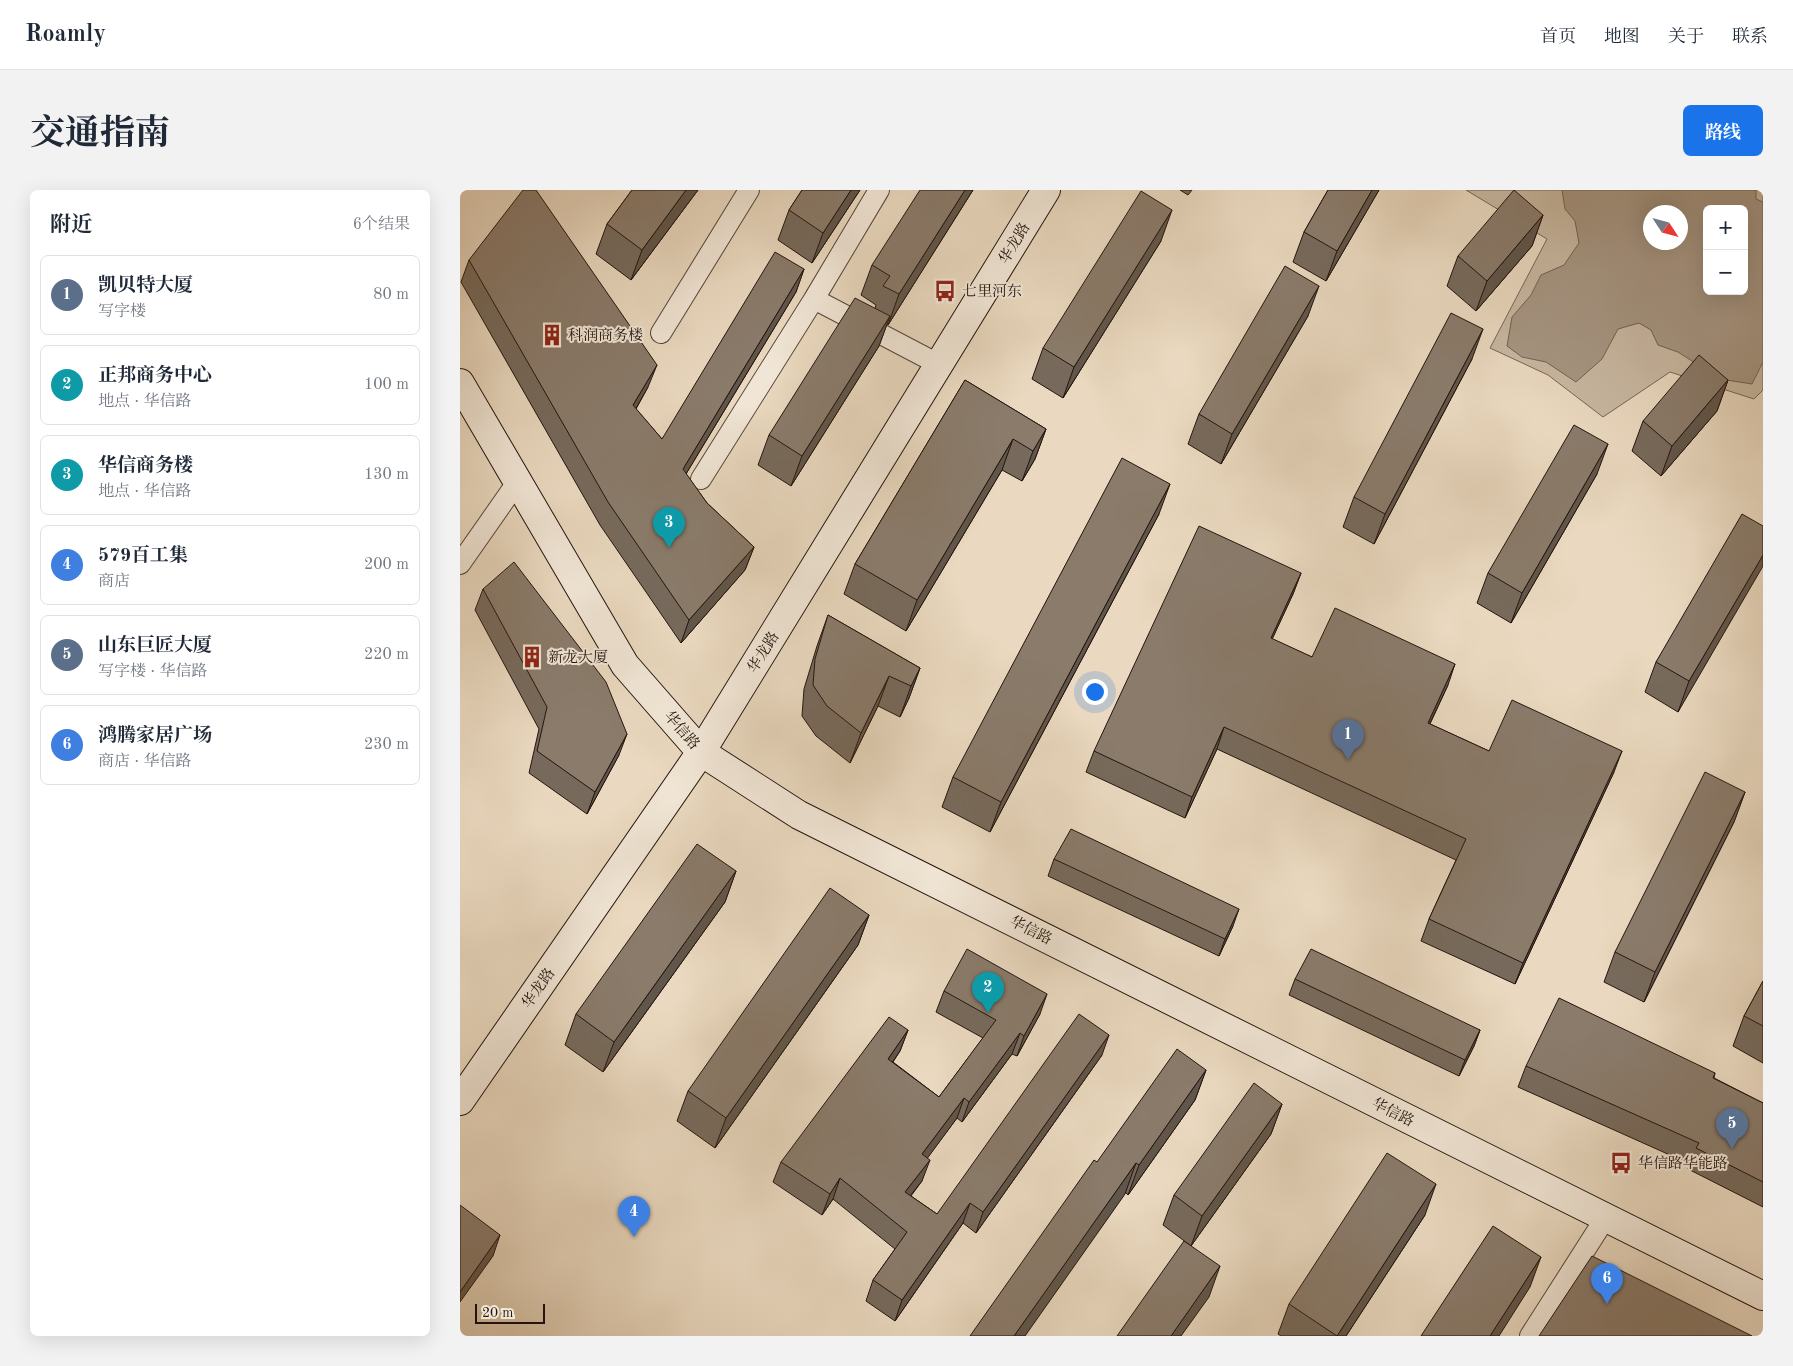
<!DOCTYPE html>
<html lang="zh">
<meta charset="utf-8">
<style>
:root{--surface:#fff;--page:#f2f2f3;--text:#1f2937;--muted:#747a83;--line:#e0e1e3;--accent:#1a73e8}
body{margin:0;font-family:"Old Standard TT","Noto Serif SC",serif;background:var(--page);color:var(--text)}
.controls{position:absolute;right:15px;top:15px;display:grid;overflow:hidden;border-radius:8px;box-shadow:0 5px 20px #0002}
.controls button{width:45px;height:45px;display:grid;place-items:center;padding:0;border:0;border-bottom:1px solid var(--line);background:var(--surface);color:var(--text);font:25px sans-serif}
.compass{position:absolute;left:1183px;top:15px;width:45px;height:45px;border-radius:50%;background:var(--surface);box-shadow:0 5px 20px #0002;rotate:126deg}
.scale{position:absolute;left:15px;bottom:12px;width:70px;box-sizing:border-box;padding-left:5px;border:2px solid #23150e;border-top:0;font-size:14px;line-height:18px;white-space:nowrap;color:#23150e;-webkit-text-stroke:4px #f1e6d6;paint-order:stroke}
.you{position:absolute;left:634px;top:501px;width:18px;height:18px;margin:-12px;border:4px solid #fff;border-radius:50%;background:#1a73e8;box-shadow:0 0 0 8px #1a73e833}
.badge{display:grid;place-items:center;width:32px;height:32px;border-radius:50%;background:var(--accent);color:#fff;font-size:16px;font-weight:700}
.pin{position:absolute;translate:-50% -41px;filter:drop-shadow(0 1px 2px #0008)}
.pin::after{content:'';position:absolute;top:26px;width:18px;height:15px;background:inherit;clip-path:polygon(0 0,100% 0,50% 100%)}
.list{margin:0;padding:0;list-style:none}
h2{display:flex;justify-content:space-between;align-items:center;height:65px;margin:0;padding:0 20px;font-size:21px}
h2 small{font-size:16px;font-weight:400;color:var(--muted)}
.list li{display:grid;grid-template-columns:32px 1fr auto;gap:15px;align-items:center;box-sizing:border-box;height:80px;margin:0 10px 10px;padding:0 10px;border:1px solid var(--line);border-radius:8px}
.list b{display:block;font-size:19px;white-space:nowrap}
.list p{margin:0;font-size:16px;white-space:nowrap;color:var(--muted)}
.list em{font-size:16px;font-style:normal;color:var(--muted)}
.map{position:relative;flex:none;width:1303px;height:1146px;overflow:hidden;border-radius:8px}
header{display:flex;align-items:center;gap:30px;box-sizing:border-box;height:70px;padding:0 25px;background:var(--surface);border-bottom:1px solid var(--line)}
header strong{font-size:24px}
nav{display:flex;gap:28px;margin-inline-start:auto;font-size:18px}
.intro{display:flex;align-items:center;justify-content:space-between;box-sizing:border-box;height:120px;padding:0 30px}
h1{margin:0;font-size:35px}
.button{padding:12px 22px;border-radius:8px;background:var(--accent);color:#fff;font-size:18px;font-weight:700}
main{display:flex;gap:30px;padding:0 30px}
aside{flex:1;background:var(--surface);border-radius:8px;box-shadow:0 5px 20px #0002}
.map>svg:first-child{display:block}
.green{fill:#c8b8a2;stroke:#766658;fill-rule:evenodd}
.water{fill:#a69683;stroke:#726254;fill-rule:evenodd}
.lines{fill:none;stroke-linecap:round;stroke-linejoin:round}
.minor-casing{stroke:#55463a;stroke-width:22}
.secondary-casing{stroke:#23150e;stroke-width:30}
.minor{stroke:#f1e6d6;stroke-width:20}
.secondary{stroke:#f1e6d6;stroke-width:28}
.wall{fill:#776a5c;stroke:#23150e}
.shaded-wall{fill:#61564b;stroke:#23150e}
.building{fill:#8a7b6b;stroke:#23150e}
.labels{text-anchor:middle;stroke-width:4;stroke-linejoin:round;paint-order:stroke}
.street-label{font-size:15px;fill:#23150e;stroke:#f1e6d6}
.poi-label{font-size:15px;fill:#23150e;stroke:#f1e6d6;text-anchor:start}
</style>
<header>
<strong>Roamly</strong>
<nav><a>首页</a><a>地图</a><a>关于</a><a>联系</a></nav>
</header>
<div class="intro"><h1>交通指南</h1><a class="button">路线</a></div>
<main>
<aside>
<h2>附近<small>6个结果</small></h2>
<ul class="list">
<li><span class="badge" style="background:#5c6f8a">1</span><div><b>凯贝特大厦</b><p>写字楼</p></div><em>80 m</em></li>
<li><span class="badge" style="background:#0f9aa8">2</span><div><b>正邦商务中心</b><p>地点 · 华信路</p></div><em>100 m</em></li>
<li><span class="badge" style="background:#0f9aa8">3</span><div><b>华信商务楼</b><p>地点 · 华信路</p></div><em>130 m</em></li>
<li><span class="badge" style="background:#3f7fe0">4</span><div><b>579百工集</b><p>商店</p></div><em>200 m</em></li>
<li><span class="badge" style="background:#5c6f8a">5</span><div><b>山东巨匠大厦</b><p>写字楼 · 华信路</p></div><em>220 m</em></li>
<li><span class="badge" style="background:#3f7fe0">6</span><div><b>鸿腾家居广场</b><p>商店 · 华信路</p></div><em>230 m</em></li>
</ul>
</aside>
<div class="map">
<svg width="1303" height="1146" viewBox="0 0 1303 1146">
<rect width="100%" height="100%" fill="#ead9c0"/>
<filter id="stains"><feTurbulence type="fractalNoise" baseFrequency=".004" numOctaves="4"/><feColorMatrix values="0 0 0 0 .2 0 0 0 0 .09 0 0 0 0 .02 0 0 0 .5 -.17"/></filter>
<radialGradient id="worn" r=".72"><stop offset=".6" stop-color="#630" stop-opacity="0"/><stop offset="1" stop-color="#630" stop-opacity=".3"/></radialGradient>
<path class="green" d="M1006,0H1303V200L1294,209L1210,182L1143,227L1088,185L1030,158L1087,49ZM1247,19H1284V101H1247ZM1190,22H1220V52H1190Z"/>
<path class="water" d="M1102,0H1296V9L1303,12V172L1292,194L1260,189L1218,162L1198,155L1191,140L1179,133L1158,139L1142,169L1116,192L1086,172L1062,167L1047,156L1052,127L1071,105L1081,85L1104,75L1119,53L1115,31L1105,19ZM1247,19H1284V101H1247ZM1190,22H1220V52H1190Z"/>
<g class="lines">
<g class="minor-casing">
<path id="minor" d="M354,109L419,0
M201,143L289,0
M241,289L354,109L480,175
M0,374L58,291
M1070,1146L1146,1027"/>
</g>
<g class="secondary-casing">
<path id="secondary" d="M0,193L165,475L241,562L339,625L1303,1106
M0,911L241,562L586,0"/>
</g>
<use href="#minor" class="minor"/>
<use href="#secondary" class="secondary"/>
</g>
<path class="wall" d="M172,0H238L171,90L136,64L147,34Z
M342,0H400L352,73L318,50L329,20Z
M513,0L428,135L427,134L419,156L331,296L298,275L309,245L415,118L416,115L401,105L412,75Z
M720,0H732L728,5Z
M868,0H919L866,91L833,72L844,42Z
M1083,25L1072,56L1016,121L987,96L998,66Z
M701,51L603,208L572,189L583,158Z
M9,70L188,197L176,219L202,249L344,79L336,102L226,284L247,313L294,357L285,380L221,453L140,335L1,92Z
M848,126L761,274L728,254L739,224Z
M1012,169L914,354L883,337L894,307Z
M505,190L586,239L575,269L562,291L542,280L446,441L384,404L395,374Z
M1268,190L1257,221L1201,286L1172,261L1183,231Z
M1137,284L1051,433L1017,413L1028,383Z
M699,324L530,642L482,617L493,587Z
M1303,336L1218,522L1185,502L1196,472Z
M841,383L833,404L812,449L852,467L988,495L970,534L1029,561L1154,582L1055,794L961,751L969,729L996,670L757,559L725,628L626,582L634,561Z
M23,399L159,565L127,624L69,583L79,539L15,420Z
M368,425L460,478L449,508L440,527L418,516L390,573L356,546L342,526L344,499L357,456Z
M1285,602L1274,632L1184,812L1144,792L1155,762Z
M594,669L773,736L759,766L588,686Z
M276,681L265,712L143,882L105,855L116,824Z
M409,725L398,755L255,958L217,931L228,901Z
M835,789L1020,840L1014,856L999,886L829,805Z
M1303,791V873L1273,856L1284,826Z
M484,801L580,824L557,866L552,864L502,932L497,928L467,968L462,991L451,1006L477,1024L642,865L516,1043L503,1033L435,1131L406,1111L413,1090L435,1059L373,1009L362,1025L313,992L321,972L448,840L440,861L433,872L479,907L523,848L476,822Z
M1066,876L1255,883L1254,888L1303,913V1017L1228,979L1230,974L1058,897Z
M746,880L735,910L668,1005L637,972Z
M822,914L811,944L731,1056L703,1035L714,1005Z
M965,1025L886,1146H821L818,1144L829,1114Z"/>
<path class="shaded-wall" d="M226,0H238L171,90L182,60Z
M391,0H400L352,73L363,43Z
M505,0H513L428,135L439,104Z
M912,0H919L866,91L877,61Z
M712,20L701,51L603,208L614,177Z
M1083,25L1072,56L1016,121L1027,91Z
M344,79L336,102L215,302L223,279Z
M859,96L848,126L761,274L772,244Z
M430,126L419,156L331,296L342,266Z
M1023,139L1012,169L914,354L925,324Z
M197,175L188,197L165,238L173,215Z
M1268,190L1257,221L1201,286L1212,256Z
M586,239L575,269L562,291L573,261Z
M553,249L542,280L446,441L457,410Z
M1148,254L1137,284L1051,433L1062,403Z
M710,294L699,324L530,642L541,612Z
M294,357L285,380L221,453L229,430Z
M1303,365V376L1218,522L1229,491Z
M841,383L833,404L803,469L811,448Z
M995,474L988,495L960,554L968,533Z
M460,478L449,508L440,527L451,496Z
M429,486L418,516L390,573L401,543Z
M764,537L757,559L725,628L732,607Z
M167,544L159,565L127,624L135,602Z
M1162,561L1154,582L1055,794L1063,773Z
M1285,602L1274,632L1184,812L1195,782Z
M276,681L265,712L143,882L154,852Z
M779,719L773,736L759,766L765,749Z
M409,725L398,755L255,958L266,928Z
M587,804L580,824L557,866L564,846Z
M448,840L440,861L421,889L428,869Z
M1020,840L1014,856L999,886L1005,870Z
M560,843L552,864L502,932L509,912Z
M649,845L642,865L516,1043L523,1022Z
M746,880L735,910L668,1005L679,975Z
M504,908L497,928L455,985L462,964Z
M822,914L811,944L731,1056L742,1026Z
M470,970L462,991L437,1022L445,1002Z
M676,973L665,1004L565,1146H554Z
M380,988L373,1009L362,1025L370,1004Z
M976,994L965,1025L886,1146H877Z
M510,1013L503,1033L435,1131L442,1110Z
M40,1045L33,1066L0,1112V1102Z
M1081,1067L1070,1097L1039,1146H1030Z
M760,1076L749,1107L721,1146H711Z"/>
<path class="building" d="M63,0H76L197,175L173,215L202,249L315,62L344,79L223,279L247,313L294,357L229,430L148,312L9,70Z
M172,0H226L182,60L147,34Z
M342,0H391L363,43L329,20Z
M460,0H505L439,104L423,96L430,86L412,75Z
M868,0H912L877,61L844,42Z
M1054,0L1083,25L1027,91L998,66Z
M681,1L712,20L614,177L583,158Z
M825,76L859,96L772,244L739,224Z
M395,108L430,126L342,266L309,245Z
M991,123L1023,139L925,324L894,307Z
M1239,165L1268,190L1212,256L1183,231Z
M505,190L586,239L573,261L553,249L457,410L395,374Z
M1114,235L1148,254L1062,403L1028,383Z
M662,268L710,294L541,612L493,587Z
M1282,324L1303,336V365L1229,491L1196,472Z
M739,336L841,383L811,448L852,467L875,418L995,474L968,533L1029,561L1052,510L1162,561L1063,773L969,729L1006,649L764,537L732,607L634,561Z
M54,372L146,492L167,544L135,602L77,561L87,517L23,399Z
M368,425L460,478L451,496L429,486L401,543L367,516L353,495L355,469Z
M1245,582L1285,602L1195,782L1155,762Z
M611,639L779,719L765,749L594,669Z
M237,654L276,681L154,852L116,824Z
M370,698L409,725L266,928L228,901Z
M507,759L587,804L564,846L560,843L509,912L504,908L462,964L470,970L445,1002L477,1024L619,824L649,845L523,1022L510,1013L442,1110L413,1090L447,1042L380,988L370,1004L321,972L429,827L448,840L428,869L479,907L536,830L484,801Z
M851,759L1020,840L1005,870L835,789Z
M1303,791V836L1284,826Z
M1099,808L1255,883L1253,888L1303,913V992L1236,958L1239,953L1066,876Z
M717,859L746,880L679,975L676,973L554,1146H510L634,970L637,972Z
M794,893L822,914L742,1026L714,1005Z
M927,963L976,994L877,1146L829,1114Z
M0,1015L40,1045L0,1102Z
M1033,1036L1081,1067L1030,1146H961Z
M724,1051L760,1076L711,1146H657Z
M1132,1066L1292,1146H1079Z"/>
<defs>
<g id="bus-bare" transform="scale(1.725)"><path d="M-5-6H5V4H4V6H2V4H-2V6H-4V4H-5ZM-3.5-4V0h7V-4ZM-3.5 1.2v1.5H-2V1.2ZM2 1.2v1.5H3.5V1.2Z" fill="#8f2418" stroke="#f1e6d6" stroke-width="2.5" paint-order="stroke"/></g>
<g id="building-bare" transform="scale(1.725)"><path d="M-4-6H4V6H1V3H-1V6H-4ZM-2.5-4.3h1.7v1.8h-1.7ZM.8-4.3h1.7v1.8H.8ZM-2.5-1h1.7V.8h-1.7ZM.8-1h1.7V.8H.8Z" fill="#8f2418" stroke="#f1e6d6" stroke-width="2.5" paint-order="stroke"/></g>
</defs>
<g fill-rule="evenodd">
<use href="#bus-bare" x="485" y="101"/>
<use href="#building-bare" x="92" y="145"/>
<use href="#building-bare" x="72" y="467"/>
<use href="#bus-bare" x="1161" y="973"/>
</g>
<g class="labels">
<g class="street-label">
<text transform="translate(554 53) rotate(-59)" y="5">华龙路</text>
<text transform="translate(303 462) rotate(-58)" y="5">华龙路</text>
<text transform="translate(222 540) rotate(49)" y="5">华信路</text>
<text transform="translate(571 740) rotate(27)" y="5">华信路</text>
<text transform="translate(78 798) rotate(-55)" y="5">华龙路</text>
<text transform="translate(933 922) rotate(27)" y="5">华信路</text>
</g>
<g class="poi-label">
<text x="502" y="106">七里河东</text>
<text x="108" y="150">科润商务楼</text>
<text x="88" y="472">新龙大厦</text>
<text x="1178" y="978">华信路华能路</text>
</g>
</g>
<rect width="100%" height="100%" filter="url(#stains)"/>
<rect width="100%" height="100%" fill="url(#worn)"/>
</svg>
<div class="controls">
<button>+</button>
<button>−</button>
</div>
<svg class="compass" viewBox="-18 -18 36 36"><path d="M0-13l5 13h-10z" fill="#e53935"/><path d="M0 13l5-13h-10z" fill="#747a83"/></svg>
<div class="scale">20 m</div>
<div class="you"></div>
<div class="pin badge" style="left:888px;top:570px;background:#5c6f8a">1</div>
<div class="pin badge" style="left:528px;top:823px;background:#0f9aa8">2</div>
<div class="pin badge" style="left:209px;top:358px;background:#0f9aa8">3</div>
<div class="pin badge" style="left:174px;top:1047px;background:#3f7fe0">4</div>
<div class="pin badge" style="left:1272px;top:959px;background:#5c6f8a">5</div>
<div class="pin badge" style="left:1147px;top:1114px;background:#3f7fe0">6</div>
</div>
</main>
